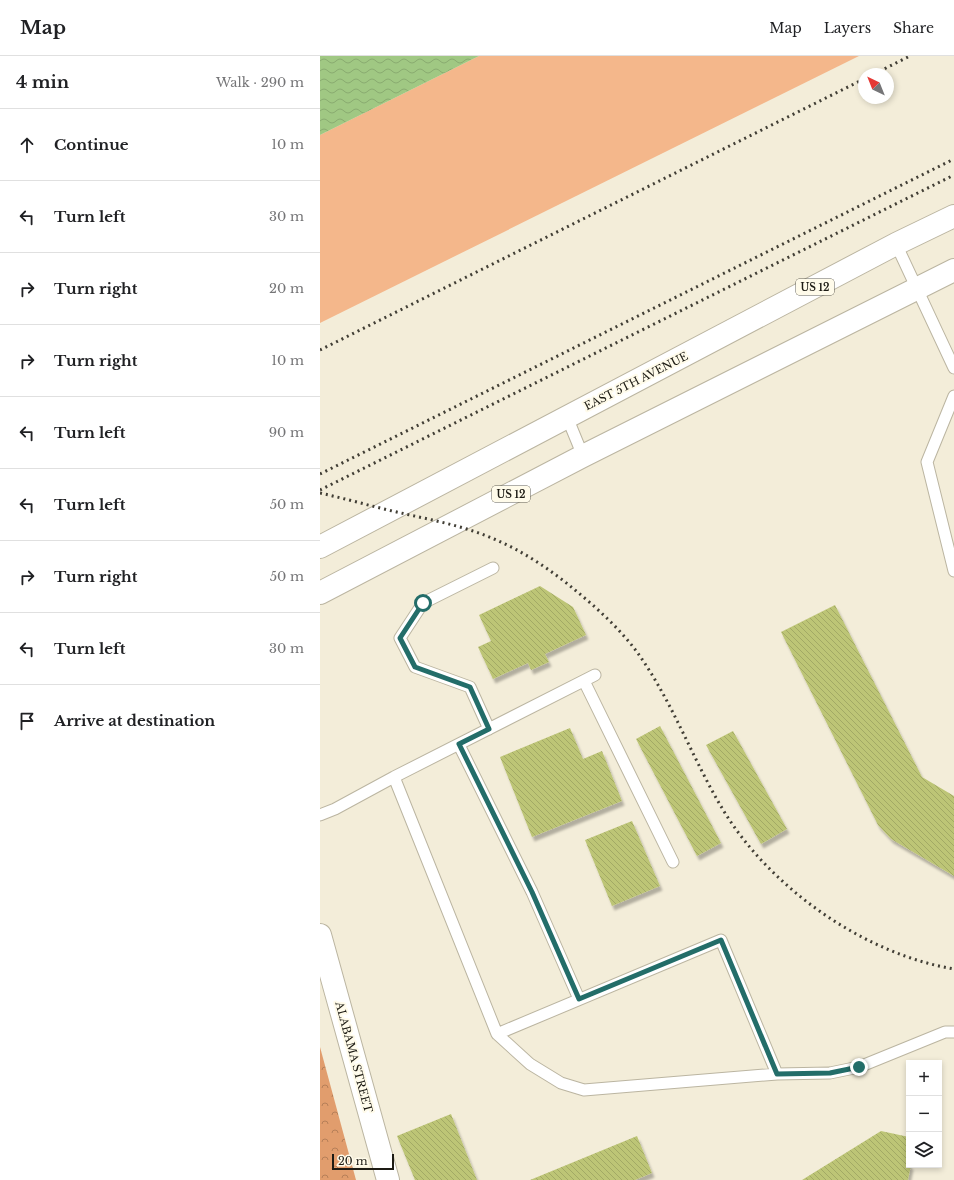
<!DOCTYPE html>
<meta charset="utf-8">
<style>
:root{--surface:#fff;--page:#f2f2f2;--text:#202124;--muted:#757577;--line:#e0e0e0}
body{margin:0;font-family:"Libre Baskerville",serif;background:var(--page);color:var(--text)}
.controls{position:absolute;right:12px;bottom:12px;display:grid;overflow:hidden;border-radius:0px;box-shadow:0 2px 6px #0003}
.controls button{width:36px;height:36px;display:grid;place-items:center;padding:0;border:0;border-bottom:1px solid var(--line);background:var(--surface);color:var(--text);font:20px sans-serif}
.compass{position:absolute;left:538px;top:12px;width:36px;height:36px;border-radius:50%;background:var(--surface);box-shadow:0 2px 6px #0003;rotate:317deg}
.scale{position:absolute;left:12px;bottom:10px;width:62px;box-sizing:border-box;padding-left:4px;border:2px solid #1d1b14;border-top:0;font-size:11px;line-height:14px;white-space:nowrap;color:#1d1b14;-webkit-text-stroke:3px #fffbea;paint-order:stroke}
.stop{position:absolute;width:12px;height:12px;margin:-9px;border:3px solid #236d69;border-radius:50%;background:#fff}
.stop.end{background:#236d69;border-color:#fff;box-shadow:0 1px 4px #0008}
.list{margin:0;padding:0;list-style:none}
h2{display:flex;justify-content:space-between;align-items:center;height:52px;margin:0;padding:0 16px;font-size:17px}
h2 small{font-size:13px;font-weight:400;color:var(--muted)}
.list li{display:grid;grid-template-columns:26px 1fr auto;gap:12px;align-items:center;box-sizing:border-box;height:72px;padding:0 16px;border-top:1px solid var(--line)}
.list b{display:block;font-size:15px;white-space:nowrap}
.list em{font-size:13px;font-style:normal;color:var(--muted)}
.icon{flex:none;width:22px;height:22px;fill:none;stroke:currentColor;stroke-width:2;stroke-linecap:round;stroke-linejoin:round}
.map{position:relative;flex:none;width:634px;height:1124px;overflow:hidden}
header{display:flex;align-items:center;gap:24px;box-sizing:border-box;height:56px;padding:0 20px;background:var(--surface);border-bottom:1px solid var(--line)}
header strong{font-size:19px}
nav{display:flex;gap:22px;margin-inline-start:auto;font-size:14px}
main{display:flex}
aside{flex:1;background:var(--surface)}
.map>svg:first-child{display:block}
.green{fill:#f4b78b}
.forest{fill:url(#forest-crowns)}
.water{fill:url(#water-waves)}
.building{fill:url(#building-back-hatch);filter:url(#shadow)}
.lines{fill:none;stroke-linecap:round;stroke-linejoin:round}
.lane-casing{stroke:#bbb5a1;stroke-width:13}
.street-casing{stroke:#bbb5a1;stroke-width:24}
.primary-casing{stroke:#bbb5a1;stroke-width:24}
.lane{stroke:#fff;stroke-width:11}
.street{stroke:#fff;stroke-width:22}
.primary{stroke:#fff;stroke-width:22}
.rail{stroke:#413e35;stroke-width:3;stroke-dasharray:2 4;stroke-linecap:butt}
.route{stroke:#236d69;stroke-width:5}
.labels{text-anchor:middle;stroke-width:4;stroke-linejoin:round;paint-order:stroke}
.shield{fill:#fffbea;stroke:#615e54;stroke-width:1}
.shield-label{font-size:10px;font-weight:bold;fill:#1d1b14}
.street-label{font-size:11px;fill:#1d1b14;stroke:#fffbea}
</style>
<header>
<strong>Map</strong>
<nav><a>Map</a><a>Layers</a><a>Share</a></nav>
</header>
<main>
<aside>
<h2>4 min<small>Walk · 290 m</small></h2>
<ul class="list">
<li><svg class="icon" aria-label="ahead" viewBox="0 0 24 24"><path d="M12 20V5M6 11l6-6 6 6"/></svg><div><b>Continue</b></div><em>10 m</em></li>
<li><svg class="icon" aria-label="left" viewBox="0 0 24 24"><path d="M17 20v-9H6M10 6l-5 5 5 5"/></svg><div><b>Turn left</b></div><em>30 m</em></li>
<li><svg class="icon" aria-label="right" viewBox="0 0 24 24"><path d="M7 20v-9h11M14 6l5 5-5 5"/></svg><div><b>Turn right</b></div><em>20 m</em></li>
<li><svg class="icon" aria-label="right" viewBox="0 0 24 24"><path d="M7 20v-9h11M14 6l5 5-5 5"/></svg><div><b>Turn right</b></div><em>10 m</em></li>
<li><svg class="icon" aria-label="left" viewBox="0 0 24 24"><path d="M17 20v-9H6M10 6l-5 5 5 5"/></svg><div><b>Turn left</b></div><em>90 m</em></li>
<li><svg class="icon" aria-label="left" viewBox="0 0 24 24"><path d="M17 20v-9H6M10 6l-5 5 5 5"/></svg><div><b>Turn left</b></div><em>50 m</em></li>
<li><svg class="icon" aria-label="right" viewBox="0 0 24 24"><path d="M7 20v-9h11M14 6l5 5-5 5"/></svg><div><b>Turn right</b></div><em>50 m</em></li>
<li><svg class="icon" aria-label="left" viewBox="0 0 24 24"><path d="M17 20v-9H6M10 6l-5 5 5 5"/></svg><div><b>Turn left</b></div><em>30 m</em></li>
<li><svg class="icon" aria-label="arrive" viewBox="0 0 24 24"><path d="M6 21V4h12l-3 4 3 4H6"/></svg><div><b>Arrive at destination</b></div></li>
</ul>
</aside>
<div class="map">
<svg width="634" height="1124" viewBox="0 0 634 1124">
<defs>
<pattern id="forest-crowns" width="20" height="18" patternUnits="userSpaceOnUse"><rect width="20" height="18" fill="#e19d6d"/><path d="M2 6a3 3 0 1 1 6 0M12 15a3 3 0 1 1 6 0" fill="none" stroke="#b67f58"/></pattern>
<pattern id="water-waves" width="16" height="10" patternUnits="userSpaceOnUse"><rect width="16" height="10" fill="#a0c883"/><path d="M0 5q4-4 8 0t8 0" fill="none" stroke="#89ab70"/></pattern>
<pattern id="building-back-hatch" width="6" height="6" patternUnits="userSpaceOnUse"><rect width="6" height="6" fill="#bdc576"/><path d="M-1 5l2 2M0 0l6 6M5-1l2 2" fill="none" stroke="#a2a965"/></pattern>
<filter id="shadow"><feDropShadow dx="2.5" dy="4.5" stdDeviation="1" flood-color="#0004"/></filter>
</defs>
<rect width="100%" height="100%" fill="#f3edd9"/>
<path class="green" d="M159,0H539L0,267V79Z"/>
<path class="forest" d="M0,991L36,1124H0Z"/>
<path class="water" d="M0,0H159L0,79Z"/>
<path class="building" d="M220,530L253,551L266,579L225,598L229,606L211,614L208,607L173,623L158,591L171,585L159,559Z
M515,549L602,721L634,740V820L571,783L558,769L461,576Z
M340,670L401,787L377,800L316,683Z
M250,672L263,703L282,695L302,745L212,781L180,701Z
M413,675L467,773L441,788L386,689Z
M312,765L340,830L292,850L265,784Z
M131,1058L157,1124H95L77,1080Z
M561,1075L589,1081V1109H591L588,1124H482Z
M317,1080L332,1117L315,1124H210Z"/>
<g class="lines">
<g class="lane-casing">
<path id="lane" d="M576,188L634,312
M634,340L607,406L634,515
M247,361L263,400
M264,625L353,806
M169,673L150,631L95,611L80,582L103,547L173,512
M139,689L212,836L259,943
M74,721L177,978L401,884L457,1018L510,1017L539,1011L625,976H634
M0,759L15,753L74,721L275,619
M177,978L210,1008L241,1027L264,1034L457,1018"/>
</g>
<g class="street-casing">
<path id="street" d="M0,879L68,1124"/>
</g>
<g class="primary-casing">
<path id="primary" d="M0,491L576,188L634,160
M0,537L263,400L634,214"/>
</g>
<use href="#lane" class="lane"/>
<use href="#street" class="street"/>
<use href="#primary" class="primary"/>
<path class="rail" d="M554,18L590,0
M0,294L544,23
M0,418L634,103
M0,434L634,119
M0,437C27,443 54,451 81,457C112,464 144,470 174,483C203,495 231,514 255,534C277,552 300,573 317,596C353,646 373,705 405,757C453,834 545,898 634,913"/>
</g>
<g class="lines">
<path class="route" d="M103,547L80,582L95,611L150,631L169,673L139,688L212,836L259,943L401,884L457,1018L510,1017L539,1011"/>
</g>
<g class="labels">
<g class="shield">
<rect x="476" y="223" width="38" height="16" rx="3"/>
<rect x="172" y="430" width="38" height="16" rx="3"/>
</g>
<g class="shield-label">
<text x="495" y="235">US 12</text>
<text x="191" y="442">US 12</text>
</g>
<g class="street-label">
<text transform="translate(316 325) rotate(-27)" y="4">EAST 5TH AVENUE</text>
<text transform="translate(34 1001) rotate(75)" y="4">ALABAMA STREET</text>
</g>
</g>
</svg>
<div class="controls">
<button>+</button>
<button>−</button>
<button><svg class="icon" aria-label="layers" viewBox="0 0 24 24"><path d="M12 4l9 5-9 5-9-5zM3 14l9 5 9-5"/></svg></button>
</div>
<svg class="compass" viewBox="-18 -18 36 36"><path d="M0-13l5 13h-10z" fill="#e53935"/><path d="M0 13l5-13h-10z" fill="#757577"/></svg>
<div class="scale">20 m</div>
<div class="stop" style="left:103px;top:547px"></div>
<div class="stop end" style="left:539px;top:1011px"></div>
</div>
</main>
